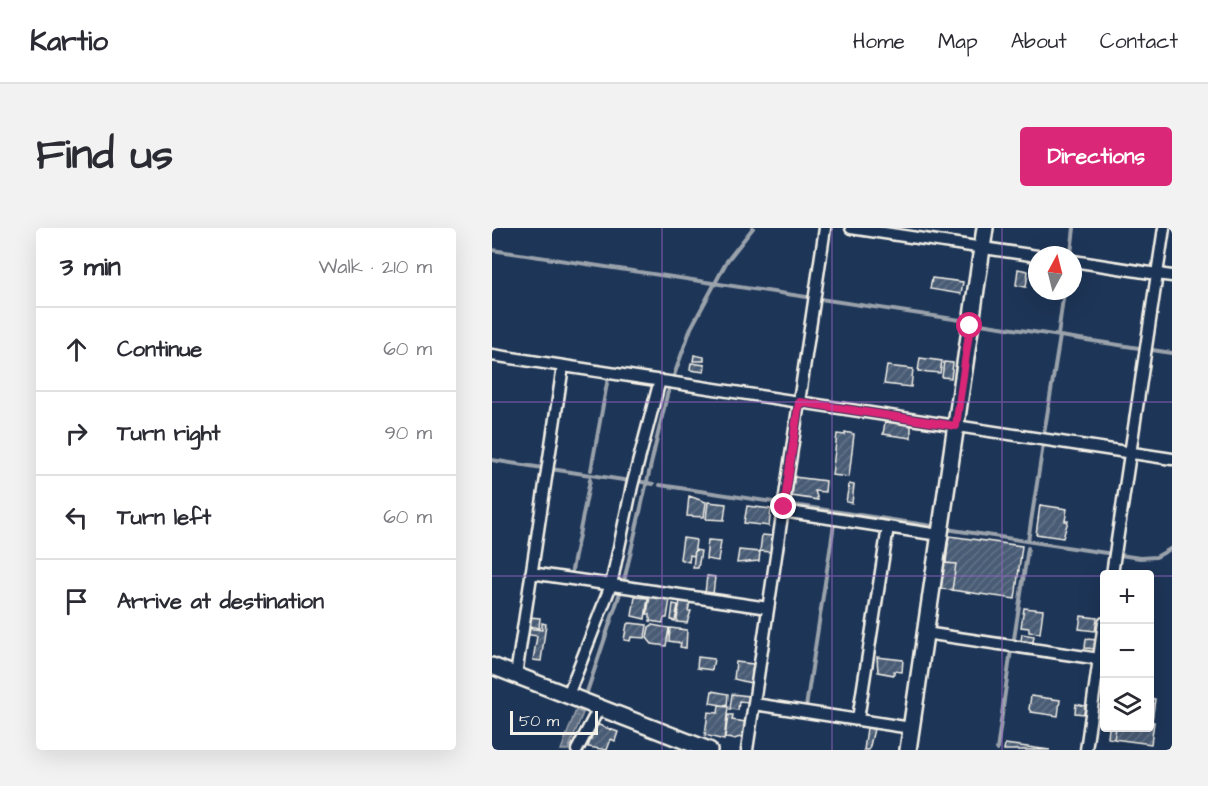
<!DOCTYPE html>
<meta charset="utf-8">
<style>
:root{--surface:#fff;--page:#f2f2f3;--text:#2b2b33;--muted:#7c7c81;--line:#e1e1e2;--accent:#db2777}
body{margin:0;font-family:"Architects Daughter",sans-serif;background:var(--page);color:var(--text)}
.controls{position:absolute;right:18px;bottom:18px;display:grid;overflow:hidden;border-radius:6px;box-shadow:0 6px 24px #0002}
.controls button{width:54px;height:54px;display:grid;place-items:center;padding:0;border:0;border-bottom:2px solid var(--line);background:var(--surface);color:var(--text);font:30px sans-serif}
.compass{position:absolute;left:536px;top:18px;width:54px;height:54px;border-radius:50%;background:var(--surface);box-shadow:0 6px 24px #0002;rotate:7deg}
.scale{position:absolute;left:18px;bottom:15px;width:88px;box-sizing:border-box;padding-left:6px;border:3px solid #f4f1e8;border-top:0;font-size:16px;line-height:21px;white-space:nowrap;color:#f4f1e8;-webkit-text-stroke:4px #1d3557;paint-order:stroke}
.stop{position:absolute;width:18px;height:18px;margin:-14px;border:4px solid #db2777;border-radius:50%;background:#fff}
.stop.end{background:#db2777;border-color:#fff;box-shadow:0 2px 6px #0008}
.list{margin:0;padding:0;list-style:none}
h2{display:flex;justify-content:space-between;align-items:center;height:78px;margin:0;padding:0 24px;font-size:26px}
h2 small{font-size:20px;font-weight:400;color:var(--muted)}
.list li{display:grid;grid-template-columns:39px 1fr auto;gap:18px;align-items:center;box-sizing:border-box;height:84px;padding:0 24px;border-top:2px solid var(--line)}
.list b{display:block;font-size:22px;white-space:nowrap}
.list em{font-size:20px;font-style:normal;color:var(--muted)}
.icon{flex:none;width:33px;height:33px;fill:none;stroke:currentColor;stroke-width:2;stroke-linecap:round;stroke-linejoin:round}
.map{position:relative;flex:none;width:680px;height:522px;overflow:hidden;border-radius:6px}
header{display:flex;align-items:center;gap:36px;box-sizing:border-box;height:84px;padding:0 30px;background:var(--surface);border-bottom:2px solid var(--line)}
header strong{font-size:28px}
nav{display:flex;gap:33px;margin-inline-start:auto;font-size:21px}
.intro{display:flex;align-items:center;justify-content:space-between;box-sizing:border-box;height:144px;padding:0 36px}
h1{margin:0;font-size:42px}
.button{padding:15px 27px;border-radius:6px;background:var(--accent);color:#fff;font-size:21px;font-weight:700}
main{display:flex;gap:36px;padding:0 36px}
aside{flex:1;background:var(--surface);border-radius:6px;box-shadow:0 6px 24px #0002}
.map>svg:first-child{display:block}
.water{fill:url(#water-ripples);stroke:#9aa2ab;stroke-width:1.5}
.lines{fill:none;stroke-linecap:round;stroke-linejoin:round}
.stream{stroke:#9aa2ab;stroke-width:4}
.building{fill:url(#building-hatch);stroke:#f4f1e8;stroke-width:1.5}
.street-casing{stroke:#f4f1e8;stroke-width:15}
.secondary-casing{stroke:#f4f1e8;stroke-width:20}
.street{stroke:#1d3557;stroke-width:10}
.secondary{stroke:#1d3557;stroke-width:15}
.route{stroke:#db2777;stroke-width:8}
.grid{fill:none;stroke:#9f67cb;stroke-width:1.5;stroke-opacity:0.55}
</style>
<header>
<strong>Kartio</strong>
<nav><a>Home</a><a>Map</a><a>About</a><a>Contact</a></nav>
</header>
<div class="intro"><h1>Find us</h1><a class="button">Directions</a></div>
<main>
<aside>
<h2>3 min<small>Walk · 210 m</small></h2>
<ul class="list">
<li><svg class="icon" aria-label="ahead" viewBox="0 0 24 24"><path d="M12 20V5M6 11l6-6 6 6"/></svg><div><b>Continue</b></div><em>60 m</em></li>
<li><svg class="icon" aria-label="right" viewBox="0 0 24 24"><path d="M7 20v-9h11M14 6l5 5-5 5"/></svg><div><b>Turn right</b></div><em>90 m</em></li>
<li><svg class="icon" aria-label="left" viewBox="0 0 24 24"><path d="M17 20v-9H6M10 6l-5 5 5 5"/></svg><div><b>Turn left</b></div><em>60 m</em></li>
<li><svg class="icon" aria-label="arrive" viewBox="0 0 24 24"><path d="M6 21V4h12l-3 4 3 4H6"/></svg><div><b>Arrive at destination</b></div></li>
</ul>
</aside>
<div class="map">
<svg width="680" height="522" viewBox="0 0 680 522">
<defs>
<pattern id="water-ripples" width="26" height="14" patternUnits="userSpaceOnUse" patternTransform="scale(1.5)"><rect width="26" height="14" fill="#5e6d82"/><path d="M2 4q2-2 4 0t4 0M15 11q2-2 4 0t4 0" fill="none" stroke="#768294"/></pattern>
<pattern id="building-hatch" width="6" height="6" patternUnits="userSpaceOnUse" patternTransform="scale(1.5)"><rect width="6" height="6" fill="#485b74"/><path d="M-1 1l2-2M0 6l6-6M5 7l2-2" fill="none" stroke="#637388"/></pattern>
</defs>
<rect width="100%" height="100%" fill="#1d3557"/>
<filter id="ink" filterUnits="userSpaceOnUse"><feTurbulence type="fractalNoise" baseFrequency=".0167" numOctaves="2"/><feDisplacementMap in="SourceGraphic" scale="12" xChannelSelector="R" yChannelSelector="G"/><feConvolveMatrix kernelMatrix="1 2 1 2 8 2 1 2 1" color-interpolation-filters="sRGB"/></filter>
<g filter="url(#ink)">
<path class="water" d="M84,482L91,485L76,522H69Z"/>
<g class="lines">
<path class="stream" d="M0,22L475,93
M579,25L582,0
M482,95L680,125
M566,107L572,63
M552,206L568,108
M0,232L51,240
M59,241L138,253
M99,242L116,150
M150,254L161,256
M168,257L447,299
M454,301L648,330L664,329L680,320
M536,313L551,217
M79,347L98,252
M522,411L536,320
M93,470L132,353L175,167L199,100L235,33L261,0
M314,479L342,296
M505,522L519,422"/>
</g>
<path class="building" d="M526,41L536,43L534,59L524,57Z
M440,50L471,54L469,66L438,61Z
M202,127L212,129V133H201Z
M428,130L450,133L448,145L426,143Z
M452,134L461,135L459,150L450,149Z
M199,135L213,137L212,144L198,142Z
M395,138L421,141L419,159L392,156Z
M393,194L419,196V210L391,206Z
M353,204L362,206L357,249L340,247L345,206L353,207Z
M302,249L334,253L333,264L323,263L326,272L300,268Z
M357,256L362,257L360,275L354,274Z
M197,268L214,274L212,289L195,288Z
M216,274L234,276L232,292L214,291Z
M548,277L575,281L573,293H576L571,310L544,306Z
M255,278L279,281L277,298L252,295Z
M270,307L281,308L279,324L268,323Z
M457,308L530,318L523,371L460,362L464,336L454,335Z
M191,310L204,312L202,328L198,327L197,334L188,331Z
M216,312L229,313L226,333L214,331Z
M203,322L209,323L206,340H201Z
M247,322L268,324L267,333L245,335Z
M452,335L464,336L460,362L449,361Z
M215,348L223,349L221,366L213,365Z
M158,368L178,371L175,390H172L171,395L158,393V386H155Z
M143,369L156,370L153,391L140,388Z
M188,373L198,374L196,383H199L195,395L185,394V391Z
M181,376L186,377L183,393L179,392Z
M532,380L551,382L548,405L537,404V400L529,399Z
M589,388L605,390L603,403L587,401Z
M37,389L48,390L47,400L36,398Z
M50,395L54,396L49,433L41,432L45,408L33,406L34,400L50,402Z
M138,395L155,397L153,410L139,409L138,413L132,412L135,396Z
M160,397L177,400L174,418L160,416L155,410L157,399Z
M178,400L195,402L194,420L188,419L189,415L177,413Z
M530,406L542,408L541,414L529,413Z
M594,411L605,412L604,421L593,420Z
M206,429L222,431L220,442L205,440Z
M385,429L411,432L410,444L402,443V447L386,444Z
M244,434L261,436L259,455L242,451Z
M220,463L236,466L235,478L218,475Z
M240,466L257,468L256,474L247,473L246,482L238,481Z
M539,468L568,472L566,488L539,484L537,481Z
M658,470L663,471L660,493H658Z
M584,476L593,478L592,486L583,485Z
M227,478L236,479L232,512L213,507L216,484L226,485Z
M236,487H241L240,492L254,494L252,508L242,511L233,510Z
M658,494H662L659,516L622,511L624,500H658Z
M104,496L126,504L123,513L119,511L115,522L96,519Z
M375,500L382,501L377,522H372Z
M617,500H624L622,511L616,510Z
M513,516L558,522H512Z"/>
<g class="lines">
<g class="street-casing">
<path id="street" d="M359,0L545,28
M672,0L665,46L680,48
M581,33L665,46L620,346
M0,127L680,231
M291,283L447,307
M39,345L276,380
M433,405L607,431
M24,447L71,138
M76,467L119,357L140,258L168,152
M262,476L419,500
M366,491L396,299
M85,522L107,480
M255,522L333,0
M594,522L612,395"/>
</g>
<g class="secondary-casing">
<path id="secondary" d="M0,438L217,522
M416,522L493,0"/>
</g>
<use href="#street" class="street"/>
<use href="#secondary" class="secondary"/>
</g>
</g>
<g class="lines" filter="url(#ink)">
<path class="route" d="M292,279L307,174L464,198L478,98"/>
</g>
<path class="grid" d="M170,0V522M340,0V522M510,0V522M0,174H680M0,348H612M658,348H680"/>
</svg>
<div class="controls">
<button>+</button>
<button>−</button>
<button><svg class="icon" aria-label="layers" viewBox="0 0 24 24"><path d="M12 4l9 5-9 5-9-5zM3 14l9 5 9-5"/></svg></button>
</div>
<svg class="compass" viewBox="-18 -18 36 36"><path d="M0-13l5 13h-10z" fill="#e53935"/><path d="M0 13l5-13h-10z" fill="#7c7c81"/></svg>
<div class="scale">50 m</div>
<div class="stop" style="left:478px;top:98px"></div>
<div class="stop end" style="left:292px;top:279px"></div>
</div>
</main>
